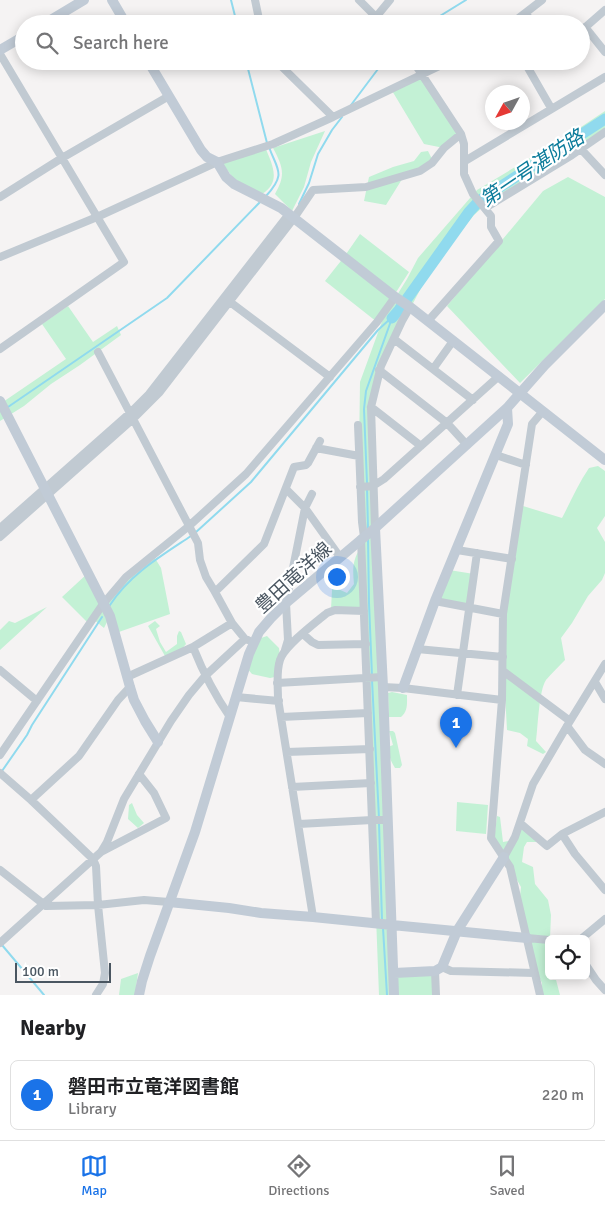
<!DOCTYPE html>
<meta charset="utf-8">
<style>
:root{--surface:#fff;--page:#f6f6f6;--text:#202124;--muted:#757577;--line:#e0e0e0;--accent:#1a73e8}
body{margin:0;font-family:Signika,"Noto Sans JP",sans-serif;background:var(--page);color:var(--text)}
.controls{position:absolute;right:15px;bottom:15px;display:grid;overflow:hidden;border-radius:8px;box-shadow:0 2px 12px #0003}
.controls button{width:45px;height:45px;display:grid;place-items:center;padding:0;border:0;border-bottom:1px solid var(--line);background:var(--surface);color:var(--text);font:25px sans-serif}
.compass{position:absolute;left:485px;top:85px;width:45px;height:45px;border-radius:50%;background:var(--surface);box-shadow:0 2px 12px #0003;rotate:230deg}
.scale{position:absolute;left:15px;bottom:12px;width:96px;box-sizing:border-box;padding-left:5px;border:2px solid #4a5661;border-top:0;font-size:14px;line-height:18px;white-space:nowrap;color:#4a5661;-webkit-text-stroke:4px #fff;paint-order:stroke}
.you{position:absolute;left:336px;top:576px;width:18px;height:18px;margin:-12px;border:4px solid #fff;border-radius:50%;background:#1a73e8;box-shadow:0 0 0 8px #1a73e833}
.badge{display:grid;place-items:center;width:32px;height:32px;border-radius:50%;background:var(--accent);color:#fff;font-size:16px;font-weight:700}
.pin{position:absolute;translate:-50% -41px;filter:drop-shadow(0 1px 2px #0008)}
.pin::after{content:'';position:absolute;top:26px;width:18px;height:15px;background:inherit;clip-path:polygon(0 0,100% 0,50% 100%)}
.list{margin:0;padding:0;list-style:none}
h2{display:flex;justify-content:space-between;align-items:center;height:65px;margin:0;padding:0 20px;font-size:21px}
h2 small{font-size:16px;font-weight:400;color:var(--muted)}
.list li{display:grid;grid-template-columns:32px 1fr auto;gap:15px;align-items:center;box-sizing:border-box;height:70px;margin:0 10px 10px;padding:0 10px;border:1px solid var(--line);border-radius:8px}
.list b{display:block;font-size:19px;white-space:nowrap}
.list p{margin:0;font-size:16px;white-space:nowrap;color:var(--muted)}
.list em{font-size:16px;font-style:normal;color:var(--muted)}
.icon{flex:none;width:28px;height:28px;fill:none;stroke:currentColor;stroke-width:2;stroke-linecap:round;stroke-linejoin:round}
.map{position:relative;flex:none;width:605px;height:995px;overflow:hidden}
.search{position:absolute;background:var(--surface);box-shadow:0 2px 12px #0003;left:15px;right:15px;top:15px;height:55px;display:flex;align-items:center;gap:12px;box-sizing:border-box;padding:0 18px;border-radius:28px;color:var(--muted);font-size:19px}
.sheet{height:145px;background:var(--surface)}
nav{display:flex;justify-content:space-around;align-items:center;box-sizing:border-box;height:70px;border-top:1px solid var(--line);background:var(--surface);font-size:14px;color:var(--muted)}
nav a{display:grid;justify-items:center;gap:2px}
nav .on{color:var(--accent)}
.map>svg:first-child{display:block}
.green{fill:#c3f1d5}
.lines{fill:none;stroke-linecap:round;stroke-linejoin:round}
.stream{stroke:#90daee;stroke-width:2}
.river{stroke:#90daee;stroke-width:11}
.street{stroke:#c1cad2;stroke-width:8}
.secondary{stroke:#c1cbd6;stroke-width:10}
.labels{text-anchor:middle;stroke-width:4.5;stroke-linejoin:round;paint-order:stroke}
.street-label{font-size:19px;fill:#4a5661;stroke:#fff}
.water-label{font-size:20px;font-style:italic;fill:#0c7c9b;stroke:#fff}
</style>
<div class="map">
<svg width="605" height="995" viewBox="0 0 605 995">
<rect width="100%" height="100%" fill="#f5f3f3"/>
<path class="green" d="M420,75L461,134L444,148L424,144L391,89Z
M605,111V131L484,206L474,215L438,260L421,288L388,351L371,410L393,973L435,971V995H379L364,602L359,608L331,609L333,572L336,567L340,570L337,581L338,589L347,593L354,584C353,572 352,563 358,552L362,570L359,453L360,382L384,316L407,279L418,258L477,190L575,131Z
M325,131L311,162L304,187L292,211L275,194C286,175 283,167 273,148Z
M265,147C272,164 282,182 262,194L234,179L222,163Z
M428,151L433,161L404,176L386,205L364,201L369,177L393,167L414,161L421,152Z
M568,177L605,197V299L520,383L447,306L543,191Z
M360,234L409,272L377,322L325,281L344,257Z
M68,306L93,342L117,326L121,335L80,365L51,384L24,406L0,421V404L66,359L42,324Z
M598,466L605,471V516L597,528L605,542V573L602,580L588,596L572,623L561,638L565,660C559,666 552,673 546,680C539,690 538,726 536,741L546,752L543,754L527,746L528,739L520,733L507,730L503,657V614L518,521L523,506L562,518C571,501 578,484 589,468Z
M153,555L161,568L170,614L116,633L107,622L104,628L93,619L89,624L62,597L88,573L103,604L126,577Z
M449,570L474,574L466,607L435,601Z
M47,607L0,650V630L9,621L15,623Z
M155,621L160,626L156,629L160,642L166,652L177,644V636L179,631L181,632L186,644L182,649L165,656L148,626Z
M267,636L279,648L280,659L275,677L270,678L252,674L245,666L261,638Z
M392,692L407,695C407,704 408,711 401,717H389L388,693Z
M389,731H393L395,733L402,765L400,768H395C391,762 388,754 388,747L393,745Z
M457,802L488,805L486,834L456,831Z
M132,803L137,815L144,823L138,828L128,819L129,805Z
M497,816L500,817L503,842L514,840L520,825L538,842H527L524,847L522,862L533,867L535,884L548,900L551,915L550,939H549V976H555L560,995H541L542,983L533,965L519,906L521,887L494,840Z
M138,973L135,995H119L121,979Z"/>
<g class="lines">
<path class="stream" d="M231,0L237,24
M427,24L466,0
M246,61L267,143
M351,105L384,61
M266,196C287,173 277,170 269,147
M299,204L309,183L318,154L332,130L342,117
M8,407L167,298L261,201
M367,483L364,409L366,391L392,318
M367,488L368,528
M195,533L251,482L378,330L390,319
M368,538L369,603L372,676
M110,605C130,574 161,556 191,536
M372,680L379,818
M2,771L27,735L32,725L102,617
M379,823L382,920
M383,928L387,995
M2,945L44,995"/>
<path class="river" d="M392,318L399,310L469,212L480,200L605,119"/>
<path class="street" d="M255,0L260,24
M359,0L383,24
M525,13L534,24
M376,17L390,0
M511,24L542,0
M585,27L605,52
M581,31L605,10
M0,54L124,262L0,349
M276,61L333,117
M413,61L461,134L464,144V174L473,194L491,216V227L499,241L428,321
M524,61L551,108
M580,148L605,175
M465,161L605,77
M0,197L62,158L169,96
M485,208L572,155L605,132
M0,257L97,217L217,162L273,144L333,117L450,61
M230,302L330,377
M394,339L473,400
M98,352L198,543L200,560L206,577L215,592L232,623L245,639L248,640
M433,369L453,341
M379,370L447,423L467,445
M371,407L421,446
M358,425L362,522L364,537
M316,448L359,456
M496,455L526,465
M360,487L373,486L384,479L499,376
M286,489L305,508L340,557
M0,528L130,413L149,394L289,214
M375,528L371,407L381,366L402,321L410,307
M0,537L133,419L159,393L294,218L313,190L366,187L420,171L432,163L444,148L461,134
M361,539L376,923
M457,550L512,559
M215,592L264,544L294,467L306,465L308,463L320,441
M435,601L503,614
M303,634L312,642L318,645L366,644
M193,647C203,672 214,694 230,717
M417,649L503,657
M285,650L288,640L286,603L305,508L312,494
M0,670L37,701
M503,671L570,721
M127,677L193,647L232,623
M595,682L605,699
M277,683L382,677
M383,687L403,688L502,700
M457,695L477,553
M236,697L279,701
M281,717L368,713
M567,726L585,750L605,764
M287,752L370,749
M0,755L103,604L126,577L189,526L246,474L377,322L395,297
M0,773L31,800L93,859L96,866L98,905L105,973L103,984L96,995
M292,787L371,783
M31,800L79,756L118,700L130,687
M520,823L547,846L562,834L605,812
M299,824L372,820H388
M562,834L575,854L605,890
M101,852L166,818L154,793L139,774
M504,857L515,837L533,784L567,726L605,664
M0,870L46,906L98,905L144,900L169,902
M313,917L278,699C278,686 276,672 280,660C284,646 315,623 327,613L335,610L364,611
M527,938L549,940
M581,939L605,919
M0,943L101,852L107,842L124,799L171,721L189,695L205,676L245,639
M586,965L596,980L605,990
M442,967L451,971L534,973
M435,971L436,995
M540,995L510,867L491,838L502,700L503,614L532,424L543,411"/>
<path class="secondary" d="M112,0L126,24
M44,24L84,0
M0,50L24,36
M148,61L201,150L207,157L217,162L226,177L234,184L281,208L395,297L410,307L605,460
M0,401L110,616L130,687L134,700L145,721L158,742
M375,528L383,687L394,995
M403,688L435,601L508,424L507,408
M169,902L229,908L261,913L313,917L392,925L527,938
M394,973L435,971L442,967L457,931L504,857
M139,995L142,981L150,956L195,832L249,654L259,632L271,618L286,603L375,528L507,408L545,365L605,305"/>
</g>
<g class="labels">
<g class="street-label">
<text transform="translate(293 577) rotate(-42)" y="7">豊田竜洋線</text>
</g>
<g class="water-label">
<text transform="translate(532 168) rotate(-34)" y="7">第一号湛防路</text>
</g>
</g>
</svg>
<div class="controls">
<button><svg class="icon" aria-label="locate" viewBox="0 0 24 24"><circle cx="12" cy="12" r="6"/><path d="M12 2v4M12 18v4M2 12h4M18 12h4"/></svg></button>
</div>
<svg class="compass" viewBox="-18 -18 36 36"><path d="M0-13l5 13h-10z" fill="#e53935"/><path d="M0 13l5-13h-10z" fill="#757577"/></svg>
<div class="scale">100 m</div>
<div class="you"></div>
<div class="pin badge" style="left:456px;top:748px">1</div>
<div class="search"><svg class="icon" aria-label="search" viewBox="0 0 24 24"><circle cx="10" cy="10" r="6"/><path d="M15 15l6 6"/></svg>Search here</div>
</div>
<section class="sheet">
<h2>Nearby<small></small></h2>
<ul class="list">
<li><span class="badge">1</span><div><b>磐田市立竜洋図書館</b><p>Library</p></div><em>220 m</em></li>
</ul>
</section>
<nav>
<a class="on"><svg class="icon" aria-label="map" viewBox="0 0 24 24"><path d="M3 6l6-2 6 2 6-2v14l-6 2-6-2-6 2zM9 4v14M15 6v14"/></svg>Map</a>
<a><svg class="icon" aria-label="directions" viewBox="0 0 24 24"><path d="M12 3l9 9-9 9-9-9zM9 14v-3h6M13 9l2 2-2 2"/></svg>Directions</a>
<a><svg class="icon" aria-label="saved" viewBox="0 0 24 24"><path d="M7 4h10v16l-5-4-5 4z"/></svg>Saved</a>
</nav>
